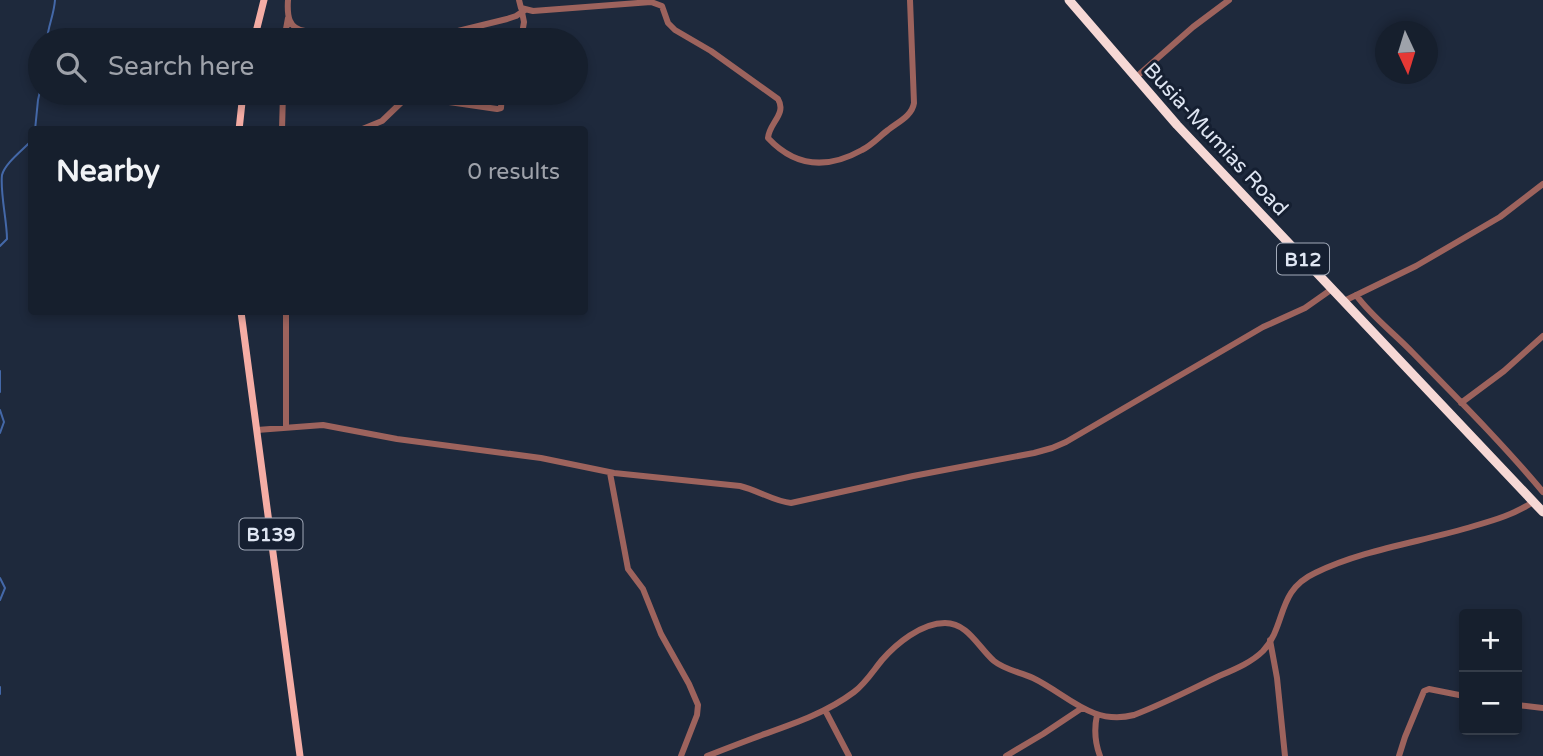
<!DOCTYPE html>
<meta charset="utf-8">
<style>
:root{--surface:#161f2d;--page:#1f2735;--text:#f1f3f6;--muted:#9ea2aa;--line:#353d49}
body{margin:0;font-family:"Varela Round",sans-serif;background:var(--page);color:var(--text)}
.controls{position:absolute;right:21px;bottom:21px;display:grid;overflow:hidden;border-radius:7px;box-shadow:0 4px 10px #0003}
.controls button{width:63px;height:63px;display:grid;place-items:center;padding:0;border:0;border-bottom:2px solid var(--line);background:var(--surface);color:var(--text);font:35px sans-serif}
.compass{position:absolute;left:1375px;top:21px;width:63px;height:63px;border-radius:50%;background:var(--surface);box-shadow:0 4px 10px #0003;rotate:176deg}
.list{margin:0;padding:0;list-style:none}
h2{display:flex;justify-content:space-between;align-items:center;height:91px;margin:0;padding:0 28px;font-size:30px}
h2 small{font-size:23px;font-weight:400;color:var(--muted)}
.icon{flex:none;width:38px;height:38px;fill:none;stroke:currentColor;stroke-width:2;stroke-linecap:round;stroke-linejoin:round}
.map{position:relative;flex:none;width:1543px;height:756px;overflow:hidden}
.search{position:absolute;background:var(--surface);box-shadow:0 4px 10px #0003;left:28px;top:28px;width:560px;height:77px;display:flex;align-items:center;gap:18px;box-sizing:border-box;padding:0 24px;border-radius:38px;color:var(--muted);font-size:26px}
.panel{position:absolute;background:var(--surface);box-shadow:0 4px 10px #0003;left:28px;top:126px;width:560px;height:189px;border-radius:7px}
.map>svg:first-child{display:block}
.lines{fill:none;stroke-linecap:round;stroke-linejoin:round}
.stream{stroke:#4468a8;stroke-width:2}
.minor{stroke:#9d635d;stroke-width:6}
.major{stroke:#f5ada5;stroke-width:7}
.highway{stroke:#f6d8d5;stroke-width:9}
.labels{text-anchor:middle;stroke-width:6;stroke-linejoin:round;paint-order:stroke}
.shield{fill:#151f31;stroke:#a2aab9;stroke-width:2}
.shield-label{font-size:19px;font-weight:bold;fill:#dfe6f3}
.street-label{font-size:21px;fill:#dfe6f3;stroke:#151f31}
</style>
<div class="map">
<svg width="1543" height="756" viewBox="0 0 1543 756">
<rect width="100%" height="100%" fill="#1e293c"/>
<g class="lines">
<path class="stream" d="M47,40C48,26 54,15 55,0
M35,130L38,100L40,91
M0,246L7,239C7,221 0,193 2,175C5,163 23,150 32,140
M0,371V392
M0,410L4,422L0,433
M0,578L5,588L0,600
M0,687V694"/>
<path class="minor" d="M288,0C287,15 288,29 305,31L454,32L507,19L516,16L525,10
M519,0L521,8L533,11L651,2L662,6L668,23L675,30L711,51L778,99C787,114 769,123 768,138C796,168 828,169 862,150C872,145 880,136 888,130C898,122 912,116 914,103L910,0
M284,40L288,18
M521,40L524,22L522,12
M1135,78L1193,27L1229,0
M282,130L283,93
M360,130L382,121L408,96L497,109L501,108L502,93
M1356,295C1372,317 1394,333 1413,353C1457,398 1502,443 1543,492
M1344,301L1416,266L1500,217L1543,184
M286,312V427
M1461,403L1504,371L1543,336
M257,430L323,425L397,439L541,458L614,473L740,486C757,490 776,502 791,503L913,476L1034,453L1052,448L1066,442L1263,327L1305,308L1332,289
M610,473L628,569L643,589L661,634L689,684L698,705L697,715L681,756
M1270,640L1277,678L1285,756
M1517,705L1543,708
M825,710L849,756
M1097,715C1094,729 1095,743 1100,756
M707,756C725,749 743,742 762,735C793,724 826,713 854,692C865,684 873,671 882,660C896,644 921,623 945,623C968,623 978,647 994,661C1005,670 1020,672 1033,678C1068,695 1092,726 1134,715C1163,704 1190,690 1217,677C1233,670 1251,663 1263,651C1287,625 1276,591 1315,573C1364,549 1422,542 1474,526C1495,520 1515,514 1533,502
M1006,756L1043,734L1082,708
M1399,756L1405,737L1424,691L1429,689L1464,696"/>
<path class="major" d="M254,40L264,0
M239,130L243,93
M241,312L300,756"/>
<path class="highway" d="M1069,0L1177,125L1543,512"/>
</g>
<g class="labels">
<g class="shield">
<rect x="1277" y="243.5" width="52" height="31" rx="5"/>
<rect x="239.5" y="518.5" width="63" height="31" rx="5"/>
</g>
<g class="shield-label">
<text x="1303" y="266">B12</text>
<text x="271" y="541">B139</text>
</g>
<g class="street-label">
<text transform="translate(1216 139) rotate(47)" y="7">Busia-Mumias Road</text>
</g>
</g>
</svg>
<div class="controls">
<button>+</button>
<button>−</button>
</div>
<svg class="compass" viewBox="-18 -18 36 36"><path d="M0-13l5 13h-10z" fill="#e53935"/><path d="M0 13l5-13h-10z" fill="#9ea2aa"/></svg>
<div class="search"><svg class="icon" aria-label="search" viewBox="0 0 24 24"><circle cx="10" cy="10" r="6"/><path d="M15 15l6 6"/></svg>Search here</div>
<section class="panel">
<h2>Nearby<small>0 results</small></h2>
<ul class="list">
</ul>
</section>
</div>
